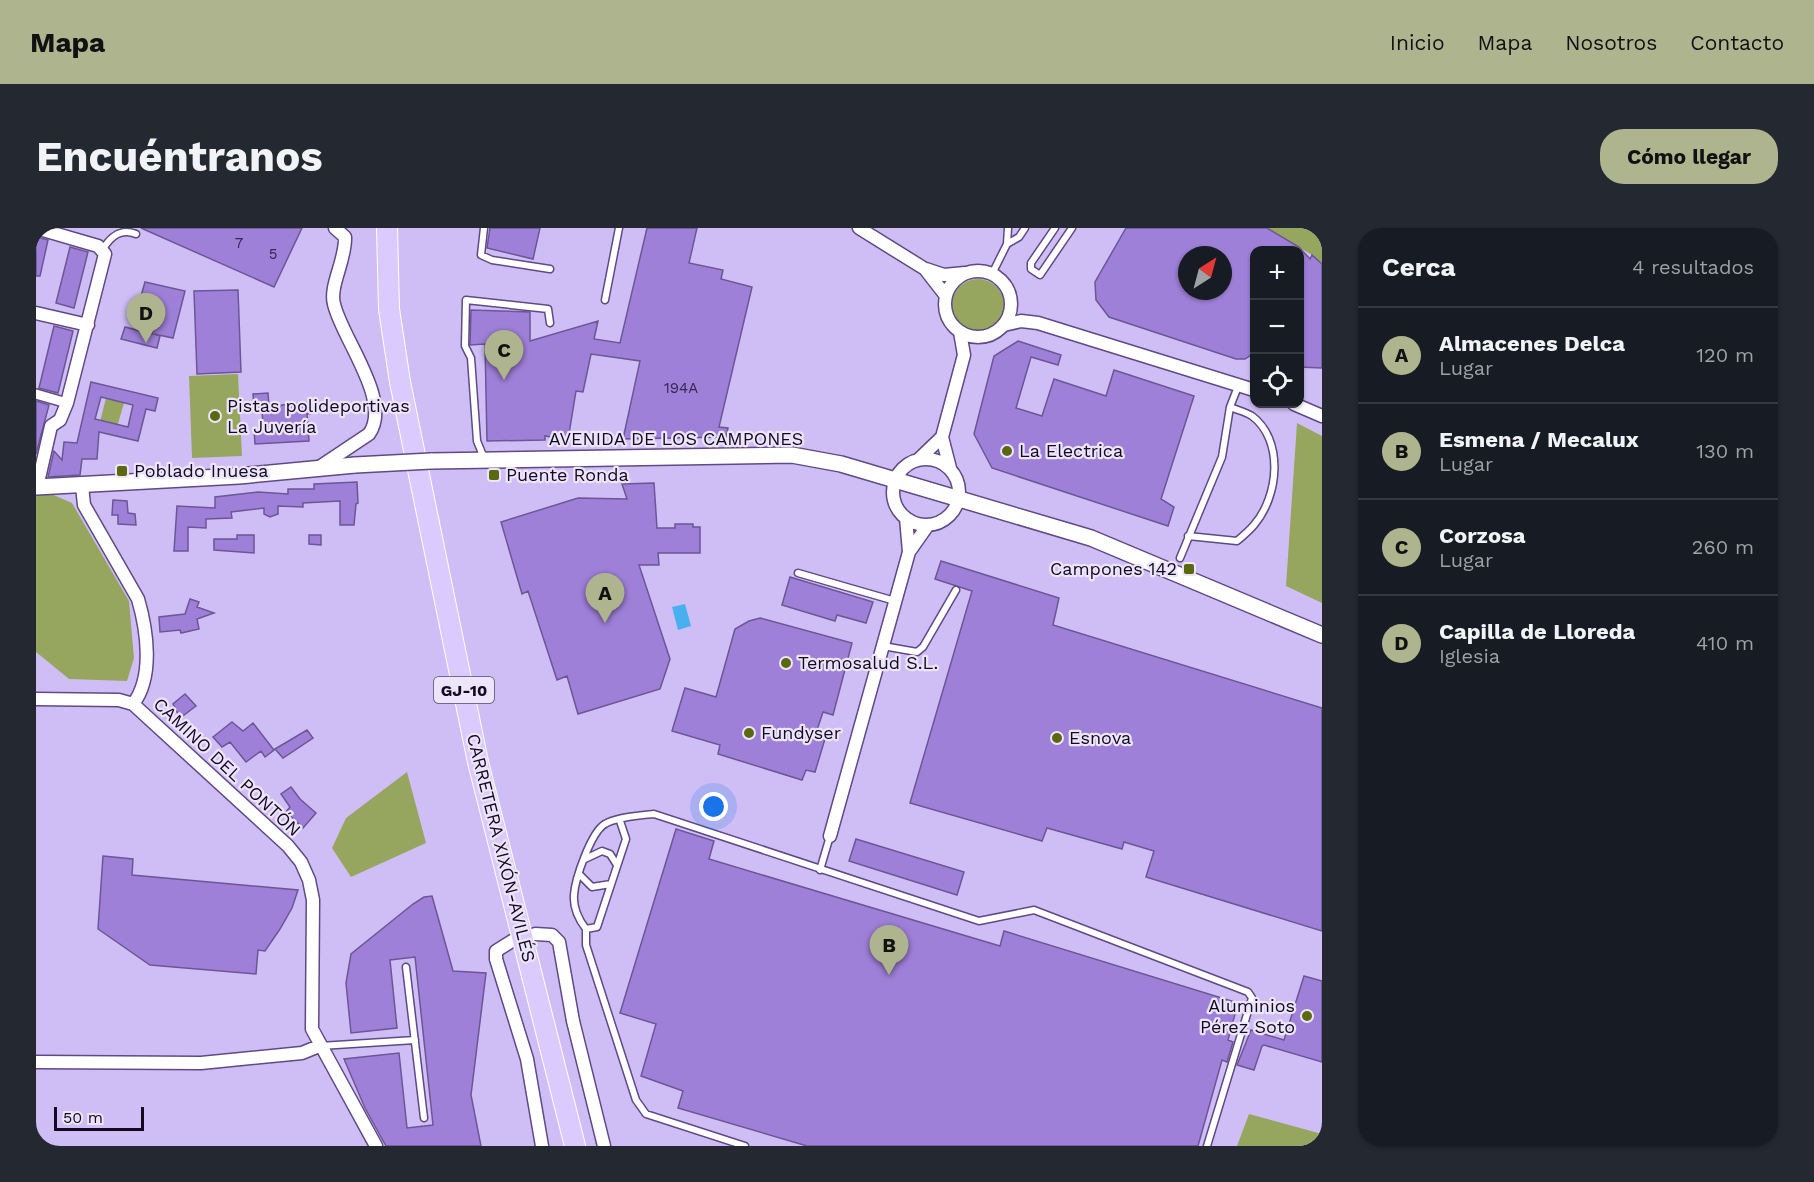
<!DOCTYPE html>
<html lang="es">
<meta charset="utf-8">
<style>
:root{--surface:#171b24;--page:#242831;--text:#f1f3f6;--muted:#9ea1a6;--line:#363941;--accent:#adb48e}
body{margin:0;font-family:"Work Sans",sans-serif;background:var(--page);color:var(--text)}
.controls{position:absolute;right:18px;top:18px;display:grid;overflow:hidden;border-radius:12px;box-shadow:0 2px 4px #0004}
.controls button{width:54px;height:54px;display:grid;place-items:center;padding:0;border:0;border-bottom:2px solid var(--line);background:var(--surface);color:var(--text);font:30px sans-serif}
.compass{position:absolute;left:1142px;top:18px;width:54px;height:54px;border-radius:50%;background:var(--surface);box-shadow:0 2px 4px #0004;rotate:36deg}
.scale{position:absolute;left:18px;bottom:15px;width:90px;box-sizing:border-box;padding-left:6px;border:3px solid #130a22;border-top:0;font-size:16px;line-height:21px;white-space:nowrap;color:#130a22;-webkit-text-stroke:4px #ece5fb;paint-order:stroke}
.you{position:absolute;left:678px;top:579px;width:21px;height:21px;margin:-15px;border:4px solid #fff;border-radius:50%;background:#1a73e8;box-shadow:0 0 0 9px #1a73e833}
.badge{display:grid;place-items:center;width:39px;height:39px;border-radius:50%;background:var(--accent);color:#111;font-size:20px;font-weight:700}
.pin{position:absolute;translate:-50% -50px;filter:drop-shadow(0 2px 3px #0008)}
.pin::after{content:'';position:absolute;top:32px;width:21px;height:18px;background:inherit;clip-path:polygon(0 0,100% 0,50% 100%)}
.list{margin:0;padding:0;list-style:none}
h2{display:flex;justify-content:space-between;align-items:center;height:78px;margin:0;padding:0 24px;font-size:26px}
h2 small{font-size:20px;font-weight:400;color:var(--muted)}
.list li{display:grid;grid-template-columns:39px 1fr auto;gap:18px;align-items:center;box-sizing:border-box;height:96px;padding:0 24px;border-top:2px solid var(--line)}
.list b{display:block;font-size:22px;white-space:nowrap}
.list p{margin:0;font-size:20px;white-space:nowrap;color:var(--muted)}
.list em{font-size:20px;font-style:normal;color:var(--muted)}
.icon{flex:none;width:33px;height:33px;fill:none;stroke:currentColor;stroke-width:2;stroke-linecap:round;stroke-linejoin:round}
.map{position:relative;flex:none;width:1286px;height:918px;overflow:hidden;border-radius:24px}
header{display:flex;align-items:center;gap:36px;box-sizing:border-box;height:84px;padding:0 30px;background:var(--accent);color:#111}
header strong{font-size:28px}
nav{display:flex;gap:33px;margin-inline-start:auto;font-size:21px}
.intro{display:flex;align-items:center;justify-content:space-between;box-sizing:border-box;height:144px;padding:0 36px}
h1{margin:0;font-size:42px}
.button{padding:15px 27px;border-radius:24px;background:var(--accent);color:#111;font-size:21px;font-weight:700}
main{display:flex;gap:36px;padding:0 36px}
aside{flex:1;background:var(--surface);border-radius:24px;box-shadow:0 2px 4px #0004}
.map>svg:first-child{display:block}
.green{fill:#97a65f}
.water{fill:#48b0ee}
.building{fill:#9f80d9;stroke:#6c5695;stroke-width:1.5;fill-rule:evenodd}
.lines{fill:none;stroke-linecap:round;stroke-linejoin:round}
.service-casing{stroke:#5f4986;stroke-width:9}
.pedestrian-casing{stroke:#5f4986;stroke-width:12}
.minor-casing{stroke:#5f4986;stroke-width:15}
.tertiary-casing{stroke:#5f4986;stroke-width:18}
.trunk-casing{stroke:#fff;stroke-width:22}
.service{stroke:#fff;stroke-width:6}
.pedestrian{stroke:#fff;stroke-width:9}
.minor{stroke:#fff;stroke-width:12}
.tertiary{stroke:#fff;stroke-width:15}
.trunk{stroke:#dacafe;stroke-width:20}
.tertiary-bridge-casing{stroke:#5f4986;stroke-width:18;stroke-linecap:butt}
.tertiary-bridge{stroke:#fff;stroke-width:15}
.poi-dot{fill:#5a6810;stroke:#ece5fb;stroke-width:2}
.labels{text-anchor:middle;stroke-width:4.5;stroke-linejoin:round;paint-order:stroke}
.number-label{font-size:15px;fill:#362850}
.shield{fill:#ece5fb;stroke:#544c63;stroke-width:1.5}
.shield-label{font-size:16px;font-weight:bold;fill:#130a22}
.poi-label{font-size:18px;fill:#130a22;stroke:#ece5fb;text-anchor:start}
.street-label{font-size:18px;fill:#130a22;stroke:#ece5fb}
</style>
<header>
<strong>Mapa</strong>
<nav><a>Inicio</a><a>Mapa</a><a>Nosotros</a><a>Contacto</a></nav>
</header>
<div class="intro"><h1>Encuéntranos</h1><a class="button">Cómo llegar</a></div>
<main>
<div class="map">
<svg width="1286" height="918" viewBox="0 0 1286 918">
<rect width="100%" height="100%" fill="#cfbef6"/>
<path class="green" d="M1231,0H1286V36L1276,27Z
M916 77a26 26 0 1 1 52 0a26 26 0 1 1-52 0Z
M202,146L206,228L156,230L153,148Z
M70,170L88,175L81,199L64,194Z
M1261,195L1286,208V375L1250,358Z
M13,265L36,275L93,373L98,430L91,453L33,451L0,424V266Z
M371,544L390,615L315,649L296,620L310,590Z
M1213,886L1286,906V918H1201Z"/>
<path class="water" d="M649,376L655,398L642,402L636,379Z"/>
<path class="building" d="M105,0H266L238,59Z
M454,0H504L497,31L451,20Z
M611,0H661L653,35L687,42L685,51L716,59L683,199L692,200L690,209L587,211L604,133L555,126L547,164L540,163L532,212L509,208V212L451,213L449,116L434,117L435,82L494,84V113L562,93L558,111L584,115Z
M1090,0H1231L1263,19L1274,31L1276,27L1286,36V140L1263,139V22H1218V125L1209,131H1200L1073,89L1060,72L1059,54ZM1151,27H1187V63H1151Z
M0,9L12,12L4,48H0Z
M34,19L52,24L38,80L20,75Z
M109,54L149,63L137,110L118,106L124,108L121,120L85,111L89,99L116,106L124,73L105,68Z
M202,62L205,144L161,146L158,63Z
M18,98L37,103L22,165L3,160Z
M982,113L1025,127L1022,137L995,129L980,180L1006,188L1018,151L1070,168L1078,142L1158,168L1125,271L1138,279L1132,298L956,240L938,206L958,128Z
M55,154L122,170L119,183L110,181L102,213L63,204L61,231H46L44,247L12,249L18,223L26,232L28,214L41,215ZM65,169L97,177L92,199L59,191Z
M232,165L233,178L218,179L217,166Z
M0,173L13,177L0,226Z
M276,174L277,185L271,186L273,213L219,216L218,202L227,201L226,179Z
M321,254L322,275L320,276L318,297H304V273L267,275V279L242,278V286L234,289L228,286V280L195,284L196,290L170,291V300L152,299V323H138L141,278L179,280V269L222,264L252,266V261H278V256Z
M618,255L621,300H639V296H657V299H664V325H622L623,337H603L634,431L624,461L542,486L531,448L521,452L492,363L486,366L465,294L542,270L591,271L586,256Z
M77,272L91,273L92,285L99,286L100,297L82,296V287H76Z
M201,307H218V325L178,322V311H201Z
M273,307H285V317L273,316Z
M905,333L1023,370L1017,397L1286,480V703L1110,649L1118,623L1088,614L1086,621L1011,600L1006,613L874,575L936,363L899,351Z
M754,349L837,374L830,395L801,387L799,393L746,377Z
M154,371L163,374L161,379L178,385L161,391L163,401L145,405L144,402L124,404L123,389L149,386Z
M724,390L816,415L797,487L787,484L779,508L789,511L779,544L770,542L766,552L682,526L684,517L636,503L649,460L680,469L699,401L713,393Z
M149,466L160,478L144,490L137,476Z
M196,494L207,503L217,495L238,522L229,529L225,523L210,534L194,514L186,519L177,509Z
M271,502L277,510L247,530L239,521Z
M255,559L264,571L280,585L267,600L250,584L254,579L245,566Z
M640,601L678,613L673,631L964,718L968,703L1202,775L1192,812L1197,814L1191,834L1186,832L1162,918H771L642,880L647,863L605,848L620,796L584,785Z
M820,611L928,644L921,667L813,633Z
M67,628L97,631L96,647L262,662L256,680L244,701L229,723L222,722L220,746L114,737L62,701Z
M396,668L417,743L450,745L435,867L445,918H350L329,880L308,831L363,825L371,900L397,897L379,729L354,732L361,800L315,805L310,755L315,726L377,676L388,669Z
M1268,748L1286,753V834L1228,817L1226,818L1218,842L1201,837L1215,802L1248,812Z"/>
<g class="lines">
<g class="service-casing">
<path id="service" d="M448,0L445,27L456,32L514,41
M1019,0L995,35V41L1004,47L1036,0
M971,16L972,0
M67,21C75,8 85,0 100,6
M956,46L971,16L983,9L989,0
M569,72L583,0
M448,230L441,213L435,130L429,118L430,72L512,81L514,95
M1152,308L1201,313C1207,308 1213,303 1218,297C1243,268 1248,212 1216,188C1210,184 1201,182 1194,179L1203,156
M1144,330L1186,229L1194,179
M762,345L859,373
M847,418L881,424L887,419L920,362
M584,593L590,611L561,699L550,701C543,692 537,680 538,667C539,651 555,604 569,596C578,590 606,587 618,586L943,693L998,682L1212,764L1216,770L1171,918
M549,631L566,623L574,626L581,637
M784,642L794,608
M543,646L556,659L575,656
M550,701V717L600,872L610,886L709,918
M370,739L388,890
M284,818L379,812"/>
</g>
<g class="pedestrian-casing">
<path id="pedestrian" d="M0,166L31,175"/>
</g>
<g class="minor-casing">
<path id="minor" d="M0,0L62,18L69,26L31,175L24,192L15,198L1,259
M823,0L889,41L910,68
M890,41L908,47L929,45
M909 76a33 33 0 1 1 66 0a33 33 0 1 1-66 0Z
M0,85L52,97
M968,97L985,93L1002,95L1218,162
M1258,176L1286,188
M857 264a33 33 0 1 1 66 0a33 33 0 1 1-66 0Z
M882,232L906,209
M282,240L333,206C357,173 305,109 298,76C293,58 310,32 309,9L299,0
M914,240L906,209L928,127L924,104
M46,258L48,277L102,371C111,402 118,449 97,476L252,618L265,634L273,652L277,672L276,801L340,918
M870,290L873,324
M0,471L83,472L97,476
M794,608L873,324L892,297
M499,706L516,707L523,714L537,793L568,918
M476,713L460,723V731L491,831L506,918
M0,834L165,835L266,825L283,818"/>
</g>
<g class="tertiary-casing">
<path id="tertiary" d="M395,233L756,227L805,236L1055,310L1286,407
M0,259L203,248L319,237"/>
</g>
<g class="trunk-casing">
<path id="trunk" d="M351,0L353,81L364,154L442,534L539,918"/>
</g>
<use href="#service" class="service"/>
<use href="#pedestrian" class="pedestrian"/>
<use href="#minor" class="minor"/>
<use href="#tertiary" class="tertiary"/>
<use href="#trunk" class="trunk"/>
<g class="tertiary-bridge-casing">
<path id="tertiary-bridge" d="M319,237L395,233"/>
</g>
<use href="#tertiary-bridge" class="tertiary-bridge"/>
</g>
<g class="poi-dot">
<circle cx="179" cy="188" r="6"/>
<circle cx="971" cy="223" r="6"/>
<rect x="80" y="237" width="12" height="12" rx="3"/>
<rect x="452" y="241" width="12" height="12" rx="3"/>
<rect x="1147" y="335" width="12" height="12" rx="3"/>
<circle cx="750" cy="435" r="6"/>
<circle cx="713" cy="505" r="6"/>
<circle cx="1021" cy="510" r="6"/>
<circle cx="1271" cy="788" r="6"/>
</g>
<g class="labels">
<g class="number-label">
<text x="203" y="20">7</text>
<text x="237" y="31">5</text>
<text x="645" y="165">194A</text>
</g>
<rect class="shield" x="398" y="449" width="60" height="26" rx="4.5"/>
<g class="shield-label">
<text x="428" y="468">GJ-10</text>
</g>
<g class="poi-label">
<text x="191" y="184">Pistas polideportivas<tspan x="191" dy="21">La Juvería</tspan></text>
<text x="983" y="229">La Electrica</text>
<text x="98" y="249">Poblado Inuesa</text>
<text x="470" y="253">Puente Ronda</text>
<text x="1141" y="347" text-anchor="end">Campones 142</text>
<text x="762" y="441">Termosalud S.L.</text>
<text x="725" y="511">Fundyser</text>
<text x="1033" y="516">Esnova</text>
<text x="1259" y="784" text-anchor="end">Aluminios<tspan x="1259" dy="21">Pérez Soto</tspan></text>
</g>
<g class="street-label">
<text x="640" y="217">AVENIDA DE LOS CAMPONES</text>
<text transform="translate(191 539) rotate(43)" y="6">CAMINO DEL PONTÓN</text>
<text transform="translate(465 620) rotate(76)" y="6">CARRETERA XIXÓN-AVILÉS</text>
</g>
</g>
</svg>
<div class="controls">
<button>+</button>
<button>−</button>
<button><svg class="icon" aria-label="locate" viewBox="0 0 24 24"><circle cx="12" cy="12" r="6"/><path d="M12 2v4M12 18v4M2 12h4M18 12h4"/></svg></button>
</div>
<svg class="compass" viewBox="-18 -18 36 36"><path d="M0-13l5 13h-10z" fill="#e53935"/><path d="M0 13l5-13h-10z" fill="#9ea1a6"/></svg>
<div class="scale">50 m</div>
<div class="you"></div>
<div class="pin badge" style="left:569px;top:395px">A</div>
<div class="pin badge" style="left:853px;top:747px">B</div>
<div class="pin badge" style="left:468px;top:152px">C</div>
<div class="pin badge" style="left:110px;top:115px">D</div>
</div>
<aside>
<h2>Cerca<small>4 resultados</small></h2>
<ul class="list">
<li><span class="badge">A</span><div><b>Almacenes Delca</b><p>Lugar</p></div><em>120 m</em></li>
<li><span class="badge">B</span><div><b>Esmena / Mecalux</b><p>Lugar</p></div><em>130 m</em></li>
<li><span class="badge">C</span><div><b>Corzosa</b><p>Lugar</p></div><em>260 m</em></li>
<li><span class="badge">D</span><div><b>Capilla de Lloreda</b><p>Iglesia</p></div><em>410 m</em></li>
</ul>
</aside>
</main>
